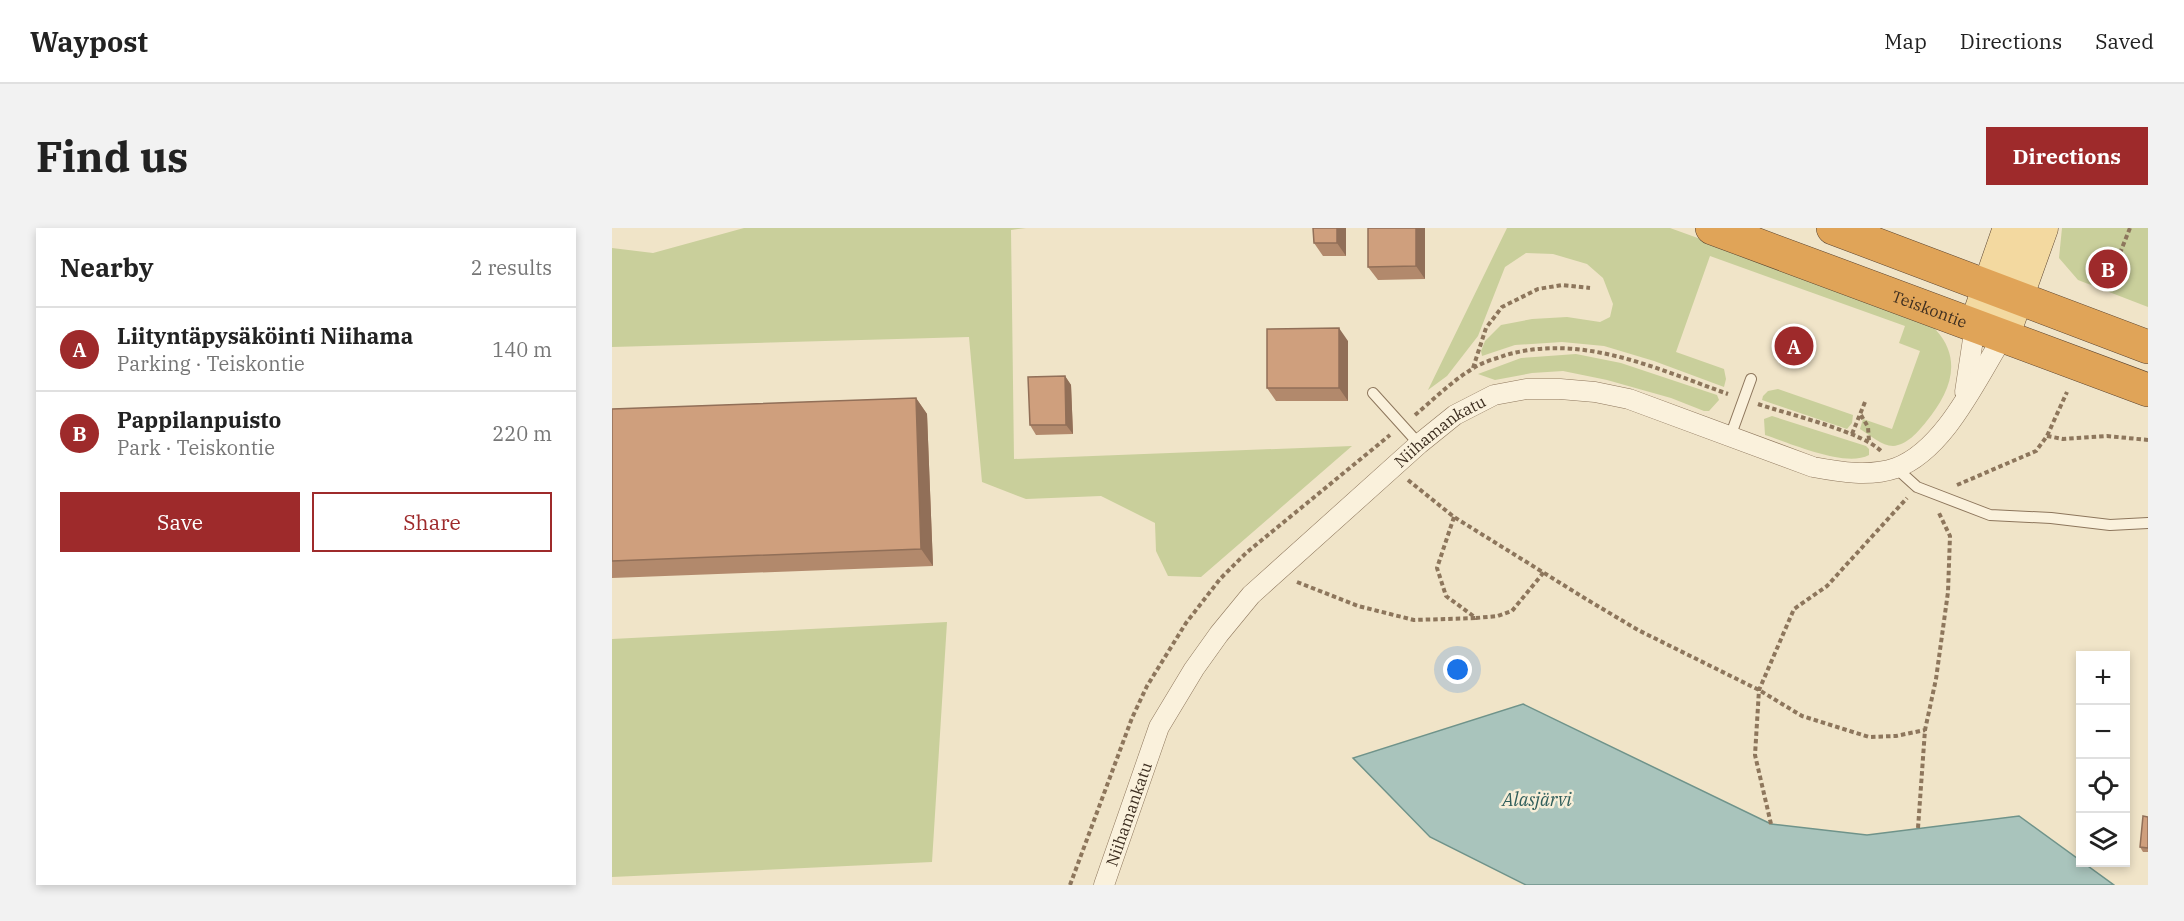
<!DOCTYPE html>
<meta charset="utf-8">
<style>
:root{--surface:#fff;--page:#f2f2f2;--text:#222;--muted:#767676;--line:#e0e0e0;--accent:#9e2a2b}
body{margin:0;font-family:"IBM Plex Serif",serif;background:var(--page);color:var(--text)}
.controls{position:absolute;right:18px;bottom:18px;display:grid;overflow:hidden;border-radius:0px;box-shadow:0 3px 9px #0003}
.controls button{width:54px;height:54px;display:grid;place-items:center;padding:0;border:0;border-bottom:2px solid var(--line);background:var(--surface);color:var(--text);font:30px sans-serif}
.you{position:absolute;left:846px;top:442px;width:21px;height:21px;margin:-15px;border:4px solid #fff;border-radius:50%;background:#1a73e8;box-shadow:0 0 0 9px #1a73e833}
.badge{display:grid;place-items:center;width:39px;height:39px;border-radius:50%;background:var(--accent);color:#fff;font-size:20px;font-weight:700}
.pin{position:absolute;translate:-50% -50%;border:3px solid #fff;box-shadow:0 2px 6px #0006}
.list{margin:0;padding:0;list-style:none}
h2{display:flex;justify-content:space-between;align-items:center;height:78px;margin:0;padding:0 24px;font-size:26px}
h2 small{font-size:20px;font-weight:400;color:var(--muted)}
.list li{display:grid;grid-template-columns:39px 1fr auto;gap:18px;align-items:center;box-sizing:border-box;height:84px;padding:0 24px;border-top:2px solid var(--line)}
.list b{display:block;font-size:22px;white-space:nowrap}
.list p{margin:0;font-size:20px;white-space:nowrap;color:var(--muted)}
.list em{font-size:20px;font-style:normal;color:var(--muted)}
.actions{display:flex;gap:12px;padding:18px 24px}
.actions a{flex:1;padding:14px 0;border:2px solid var(--accent);border-radius:0px;text-align:center;font-size:21px;color:var(--accent)}
.actions .main{background:var(--accent);color:#fff}
.icon{flex:none;width:33px;height:33px;fill:none;stroke:currentColor;stroke-width:2;stroke-linecap:round;stroke-linejoin:round}
.map{position:relative;flex:none;width:1536px;height:657px;overflow:hidden;border-radius:0px}
header{display:flex;align-items:center;gap:36px;box-sizing:border-box;height:84px;padding:0 30px;background:var(--surface);border-bottom:2px solid var(--line)}
header strong{font-size:28px}
nav{display:flex;gap:33px;margin-inline-start:auto;font-size:21px}
.intro{display:flex;align-items:center;justify-content:space-between;box-sizing:border-box;height:144px;padding:0 36px}
h1{margin:0;font-size:42px}
.button{padding:15px 27px;border-radius:0px;background:var(--accent);color:#fff;font-size:21px;font-weight:700}
main{display:flex;gap:36px;padding:0 36px}
aside{flex:1;background:var(--surface);border-radius:0px;box-shadow:0 3px 9px #0003}
.map>svg:first-child{display:block}
.green{fill:#c9cf9b}
.water{fill:#a9c4bc;stroke:#6f938a;stroke-width:1.5}
.lines{fill:none;stroke-linecap:round;stroke-linejoin:round}
.lane-casing{stroke:#8d765c;stroke-width:12}
.street-casing{stroke:#8d765c;stroke-width:21}
.primary-casing{stroke:#5b4430;stroke-width:33}
.highway-casing{stroke:#5b4430;stroke-width:34}
.path{stroke:#8d765c;stroke-width:4;stroke-dasharray:4.5 3;stroke-linecap:butt}
.lane{stroke:#faf1dc;stroke-width:10}
.street{stroke:#faf1dc;stroke-width:20}
.primary{stroke:#f3d9a0;stroke-width:32}
.highway{stroke:#e0a458;stroke-width:33}
.wall{fill:#b2896c}
.shaded-wall{fill:#916f58}
.building{fill:#cf9f7d;stroke:#916f58;stroke-width:1.5}
.labels{text-anchor:middle;stroke-width:5;stroke-linejoin:round;paint-order:stroke}
.street-label{font-size:16px;fill:#3d2e20;stroke:#f7eed8}
.water-label{font-size:18px;font-style:italic;fill:#2f5d5a;stroke:#f7eed8}
</style>
<header>
<strong>Waypost</strong>
<nav><a>Map</a><a>Directions</a><a>Saved</a></nav>
</header>
<div class="intro"><h1>Find us</h1><a class="button">Directions</a></div>
<main>
<aside>
<h2>Nearby<small>2 results</small></h2>
<ul class="list">
<li><span class="badge">A</span><div><b>Liityntäpysäköinti Niihama</b><p>Parking · Teiskontie</p></div><em>140 m</em></li>
<li><span class="badge">B</span><div><b>Pappilanpuisto</b><p>Park · Teiskontie</p></div><em>220 m</em></li>
</ul>
<div class="actions"><a class="main">Save</a><a>Share</a></div>
</aside>
<div class="map">
<svg width="1536" height="657" viewBox="0 0 1536 657">
<rect width="100%" height="100%" fill="#f0e4c8"/>
<path class="green" d="M132,0H414L399,2L402,231L740,218L589,349L556,348L544,323L543,295L489,268L414,271L370,254L357,109L0,119V20L41,25Z
M895,0H1058L1305,89C1311,93 1320,97 1324,102C1352,133 1337,166 1314,194C1306,204 1295,217 1281,218C1270,218 1258,207 1248,201L1251,191L1280,201L1308,123L1287,115L1293,98L1098,28L1064,124L1112,141L1114,151L1112,159L1042,133L992,118L950,114L903,117L870,128L869,123L873,113L889,97L920,91L955,89L988,94L998,89L1001,76L991,50L975,36L941,26L914,25L893,39L866,108L835,148L816,162Z
M1450,0H1536V79L1466,52L1447,30Z
M964,126L1009,135L1105,167L1107,172L1097,183H1092L1059,170L995,152L951,143L920,145L883,152L866,146L909,130Z
M1166,161L1241,187L1240,195L1235,201L1150,172L1151,168L1156,163Z
M1160,188L1254,218L1257,221V227C1233,240 1178,215 1153,207L1152,191Z
M335,394L320,634L0,649V411Z"/>
<path class="water" d="M911,476L1159,596L1255,607L1407,588L1502,657H914L818,609L741,530Z"/>
<g class="lines">
<g class="lane-casing">
<path id="lane" d="M761,165L807,216
M1118,209L1139,151
M1284,240L1305,259L1378,287L1439,290L1498,297L1536,295"/>
</g>
<g class="street-casing">
<g id="street">
<path d="M1353,164L1363,98"/>
<path id="s1" d="M492,657L547,499L582,441L607,406L639,367L807,216L843,187L882,167L914,161H948L983,164L1017,171L1201,239C1228,244 1258,249 1284,240C1333,222 1365,150 1391,109"/>
</g>
</g>
<g class="primary-casing">
<path id="primary" d="M1363,98L1397,0
M1391,109L1430,0"/>
</g>
<g class="highway-casing">
<g id="highway">
<path id="s2" d="M1100,0L1536,162"/>
<path d="M1221,0L1536,119"/>
</g>
</g>
<path class="path" d="M1494,60L1518,0
M861,140L874,100L890,79L926,61L950,57L978,60
M1146,176C1175,186 1252,204 1270,224
M803,187C821,172 840,153 860,141C870,134 883,131 894,127C971,105 1045,141 1116,166
M1249,187L1256,199L1257,213
M1240,206L1253,174
M1435,208L1451,211L1495,208L1536,212
M796,252L842,289L974,371L1026,402L1147,462L1190,488L1257,509L1284,508L1313,502
M1345,257L1424,223L1435,208L1455,164
M842,289L825,340L834,368L864,390L886,388L900,383L932,344
M685,354L746,378L802,392L864,390
M1159,596L1143,527L1147,462L1182,381L1215,358L1295,270
M1306,600L1313,502L1324,451L1336,364L1338,308L1327,285
M458,657L520,490L535,458L574,395L608,351L634,325L778,207"/>
<use href="#lane" class="lane"/>
<use href="#street" class="street"/>
<use href="#primary" class="primary"/>
<use href="#highway" class="highway"/>
</g>
<path class="wall" d="M701,0H734V28H711L702,15Z
M813,0V51L766,52L756,39Z
M736,113V173H664L655,160Z
M453,148L459,157L461,206L424,207L418,197Z
M304,170L315,186L321,338L0,350V181Z
M1536,589V624H1531L1528,619Z"/>
<path class="shaded-wall" d="M725,0H734V28L725,15Z
M804,0H813V51L804,38Z
M727,100L736,113V173L727,160Z
M453,148L459,157L461,206L454,197Z
M304,170L315,186L321,338L309,321Z"/>
<path class="building" d="M701,0H725V15H702Z
M756,0H804V38L756,39Z
M727,100V160H655V101Z
M453,148L454,197H418L416,149Z
M304,170L309,321L0,333V181Z
M1531,588L1536,589V620L1528,619Z"/>
<g class="labels">
<g class="street-label">
<text dy="6" stroke="none"><textPath href="#s2" startOffset="232">Teiskontie</textPath></text>
<text dy="6" stroke="none"><textPath href="#s1" startOffset="579">Niihamankatu</textPath></text>
<text dy="6" stroke="none"><textPath href="#s1" startOffset="75">Niihamankatu</textPath></text>
</g>
<g class="water-label">
<text x="925" y="578">Alasjärvi</text>
</g>
</g>
</svg>
<div class="controls">
<button>+</button>
<button>−</button>
<button><svg class="icon" aria-label="locate" viewBox="0 0 24 24"><circle cx="12" cy="12" r="6"/><path d="M12 2v4M12 18v4M2 12h4M18 12h4"/></svg></button>
<button><svg class="icon" aria-label="layers" viewBox="0 0 24 24"><path d="M12 4l9 5-9 5-9-5zM3 14l9 5 9-5"/></svg></button>
</div>
<div class="you"></div>
<div class="pin badge" style="left:1182px;top:118px">A</div>
<div class="pin badge" style="left:1496px;top:41px">B</div>
</div>
</main>
